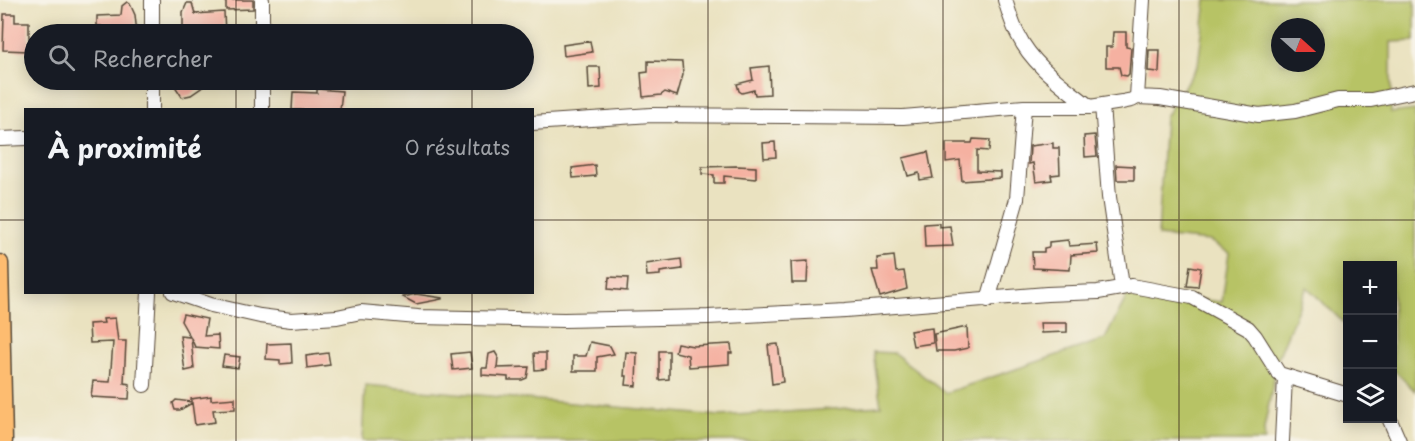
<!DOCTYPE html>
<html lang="fr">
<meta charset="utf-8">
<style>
:root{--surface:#171b24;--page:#242831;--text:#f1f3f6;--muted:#9ea1a6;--line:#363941}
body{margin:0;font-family:"Playpen Sans",sans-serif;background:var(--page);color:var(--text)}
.controls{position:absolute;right:18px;bottom:18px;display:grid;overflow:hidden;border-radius:0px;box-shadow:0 3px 15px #0003}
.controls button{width:54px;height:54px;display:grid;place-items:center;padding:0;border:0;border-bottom:2px solid var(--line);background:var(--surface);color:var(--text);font:30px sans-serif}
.compass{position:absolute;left:1271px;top:18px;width:54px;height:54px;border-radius:50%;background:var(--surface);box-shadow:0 3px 15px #0003;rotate:111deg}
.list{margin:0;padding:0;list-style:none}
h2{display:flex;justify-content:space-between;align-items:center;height:78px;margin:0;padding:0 24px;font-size:26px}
h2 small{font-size:20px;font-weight:400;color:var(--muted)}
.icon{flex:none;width:33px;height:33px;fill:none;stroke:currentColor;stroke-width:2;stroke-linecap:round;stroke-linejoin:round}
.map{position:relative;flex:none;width:1415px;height:441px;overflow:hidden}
.search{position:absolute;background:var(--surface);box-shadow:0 3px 15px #0003;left:24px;top:24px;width:510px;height:66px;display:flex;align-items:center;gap:15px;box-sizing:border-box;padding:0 21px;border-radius:33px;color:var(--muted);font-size:22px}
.panel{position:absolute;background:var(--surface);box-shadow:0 3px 15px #0003;left:24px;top:108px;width:510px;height:186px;border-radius:0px}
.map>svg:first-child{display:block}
.green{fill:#b7c365;stroke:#797642;stroke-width:1.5;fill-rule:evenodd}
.building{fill:#f5b1a1}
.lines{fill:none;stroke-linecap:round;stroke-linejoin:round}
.minor-casing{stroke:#554636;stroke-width:16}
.major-casing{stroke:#554636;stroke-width:19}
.minor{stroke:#fff;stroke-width:14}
.major{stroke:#fdbc6f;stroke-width:16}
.grid{fill:none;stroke:#3b2a1e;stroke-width:1.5;stroke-opacity:0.55}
</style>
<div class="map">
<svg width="1415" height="441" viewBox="0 0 1415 441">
<rect width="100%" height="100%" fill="#f7f3e8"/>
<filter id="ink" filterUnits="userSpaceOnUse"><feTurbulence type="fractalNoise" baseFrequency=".0167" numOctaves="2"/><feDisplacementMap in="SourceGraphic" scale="12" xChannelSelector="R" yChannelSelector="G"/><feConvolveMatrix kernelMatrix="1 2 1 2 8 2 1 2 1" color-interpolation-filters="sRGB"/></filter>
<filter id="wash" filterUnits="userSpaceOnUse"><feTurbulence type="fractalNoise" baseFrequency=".008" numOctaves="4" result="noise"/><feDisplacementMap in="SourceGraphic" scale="24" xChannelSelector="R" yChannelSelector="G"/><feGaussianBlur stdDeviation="1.35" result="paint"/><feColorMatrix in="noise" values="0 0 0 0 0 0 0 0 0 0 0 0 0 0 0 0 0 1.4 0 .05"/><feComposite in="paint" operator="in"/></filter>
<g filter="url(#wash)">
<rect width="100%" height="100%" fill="#eae2c0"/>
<path class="green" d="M1206,0H1415V41L1391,42V113L1415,110V391L1393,369L1392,266H1348L1347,326L1307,287L1278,358L1264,429L1265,441H362L365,385L720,416L881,406L873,352L894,353L945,393L1105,339L1129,292L1222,302L1229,253L1210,241L1158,236L1165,117L1198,65ZM1280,27H1316V63H1280Z"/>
<g id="blocks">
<path class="building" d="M226,0H253V9L226,10Z
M127,2L130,4L135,15L137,34H101V26H97V16L121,15L122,6Z
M187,3H192L195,14L224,12L225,34H183V12Z
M4,14H15V22H29V51L3,50Z
M1113,32H1126V47L1131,48L1129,74L1127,76L1121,75L1119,67H1106V47H1112Z
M590,41L592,52L564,56L563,45Z
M1149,50H1160L1159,72L1148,71Z
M648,61L682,62L683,75L677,96L665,92L661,95L643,97L641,73L648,72Z
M769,66L770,94L755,95L754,90L742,93L739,91L737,84L753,80L751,68Z
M588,67H600L601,88L589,89Z
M171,80H192L195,84L204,86L191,95L182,97Z
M317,89L342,91L340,110H292L293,92L317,93Z
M1095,135L1097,156L1085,157L1084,136Z
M973,139L990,140L989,151L977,150V171L1001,172V178L962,181L960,160L946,162V143H972Z
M775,142L776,157L764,158L763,143Z
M1053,143V148H1059L1060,174L1051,175L1052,180L1036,182L1033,163L1029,164L1030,146Z
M928,152L933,178L920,180L919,173L908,176L903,158Z
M595,165L596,176L573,178L572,168Z
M1116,165L1134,166V180H1117Z
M737,166L756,167V179L724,176V183H714V175L702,174V167Z
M939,223V227L950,226L953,246L925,247L924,224Z
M1068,240L1069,246L1097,244L1098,253L1071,255L1070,270L1033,268L1032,252H1044V248L1049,247V242Z
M894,256L896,272L904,271L907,289L880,297L872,270H878L877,258Z
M681,259L682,269L660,272V275L647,276L646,264Z
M808,261L807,283H792L791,262Z
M1190,266L1201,268L1198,287L1187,286Z
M609,277L628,278L627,291L608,289Z
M416,294L442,298V299L416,304L403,297Z
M183,314L207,319L204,336L218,335L219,349L195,347L191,338L194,369L185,371L180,336L190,337L181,321Z
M115,318L118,341H126L124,383L130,384L129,399L91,397L93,381L110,382L113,342L90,343L89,324L104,323L103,319Z
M1040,323H1067V332L1041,333Z
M967,327L968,348L954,351H936L934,334Z
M932,328L933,343L913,346L910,331Z
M590,342L610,346L614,354L597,357V371H573V356H586Z
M291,343L292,363L280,364V360L266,359L267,344Z
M677,343L693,346L731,344L732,353H729V364L689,367L688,355L675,352Z
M778,344L783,382L772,384L768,345Z
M659,351H669V379L659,380Z
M470,352L472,368L453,370L451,354Z
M495,352L498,357L497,368L529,367L527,378L522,380H508V377L482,375V368H487L489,354Z
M626,352L637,353L636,386L626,385L627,376H624Z
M328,353L330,365L307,368L306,356Z
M534,353H546V369L535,370Z
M224,355L240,357L238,368L222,366Z
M211,396V400L235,398V409L213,410L215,422L195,425L192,403L180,410H175L174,407L173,403L176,400L191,402V399Z"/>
</g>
</g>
<g filter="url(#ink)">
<use href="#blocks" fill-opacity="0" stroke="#554636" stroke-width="1.5"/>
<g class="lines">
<g class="minor-casing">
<path id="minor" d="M152,0V34
M262,0V34
M1005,0C1009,12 1012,24 1018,35C1033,66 1064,86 1090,107
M152,80V110
M262,80V110
M1137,97L1143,0
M1102,105L1109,197L1122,286
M532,123L651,115L903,117L1024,107H1090L1122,102L1132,100L1137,97L1160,98L1259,115L1295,111L1338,100H1371L1415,91
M0,139L26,138
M173,292L211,305L260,316L291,320L337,317L361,312L418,317L564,320L708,317L845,310L1047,294L1098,292L1132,286L1192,297L1248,328L1255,336L1279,374L1348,395
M988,300L1017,199L1024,107
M144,385L149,292
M1389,418L1399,441
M1282,441L1285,377"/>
</g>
<g class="major-casing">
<path id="major" d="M0,263L4,441"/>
</g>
<use href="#minor" class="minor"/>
<use href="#major" class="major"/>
</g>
</g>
<path class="grid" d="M236,0V34M472,0V34M708,0V441M943,0V441M1179,0V441M236,80V110M472,80V110M0,220H26M532,220H1415M236,292V441M472,292V441"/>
</svg>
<div class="controls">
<button>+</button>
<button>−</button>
<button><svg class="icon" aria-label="layers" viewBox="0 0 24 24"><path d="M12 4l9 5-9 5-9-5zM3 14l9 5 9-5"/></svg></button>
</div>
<svg class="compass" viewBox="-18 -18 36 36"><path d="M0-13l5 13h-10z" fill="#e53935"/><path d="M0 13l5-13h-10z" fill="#9ea1a6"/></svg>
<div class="search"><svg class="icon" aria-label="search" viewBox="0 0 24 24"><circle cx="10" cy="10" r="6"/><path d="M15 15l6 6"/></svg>Rechercher</div>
<section class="panel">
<h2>À proximité<small>0 résultats</small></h2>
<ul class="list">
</ul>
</section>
</div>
